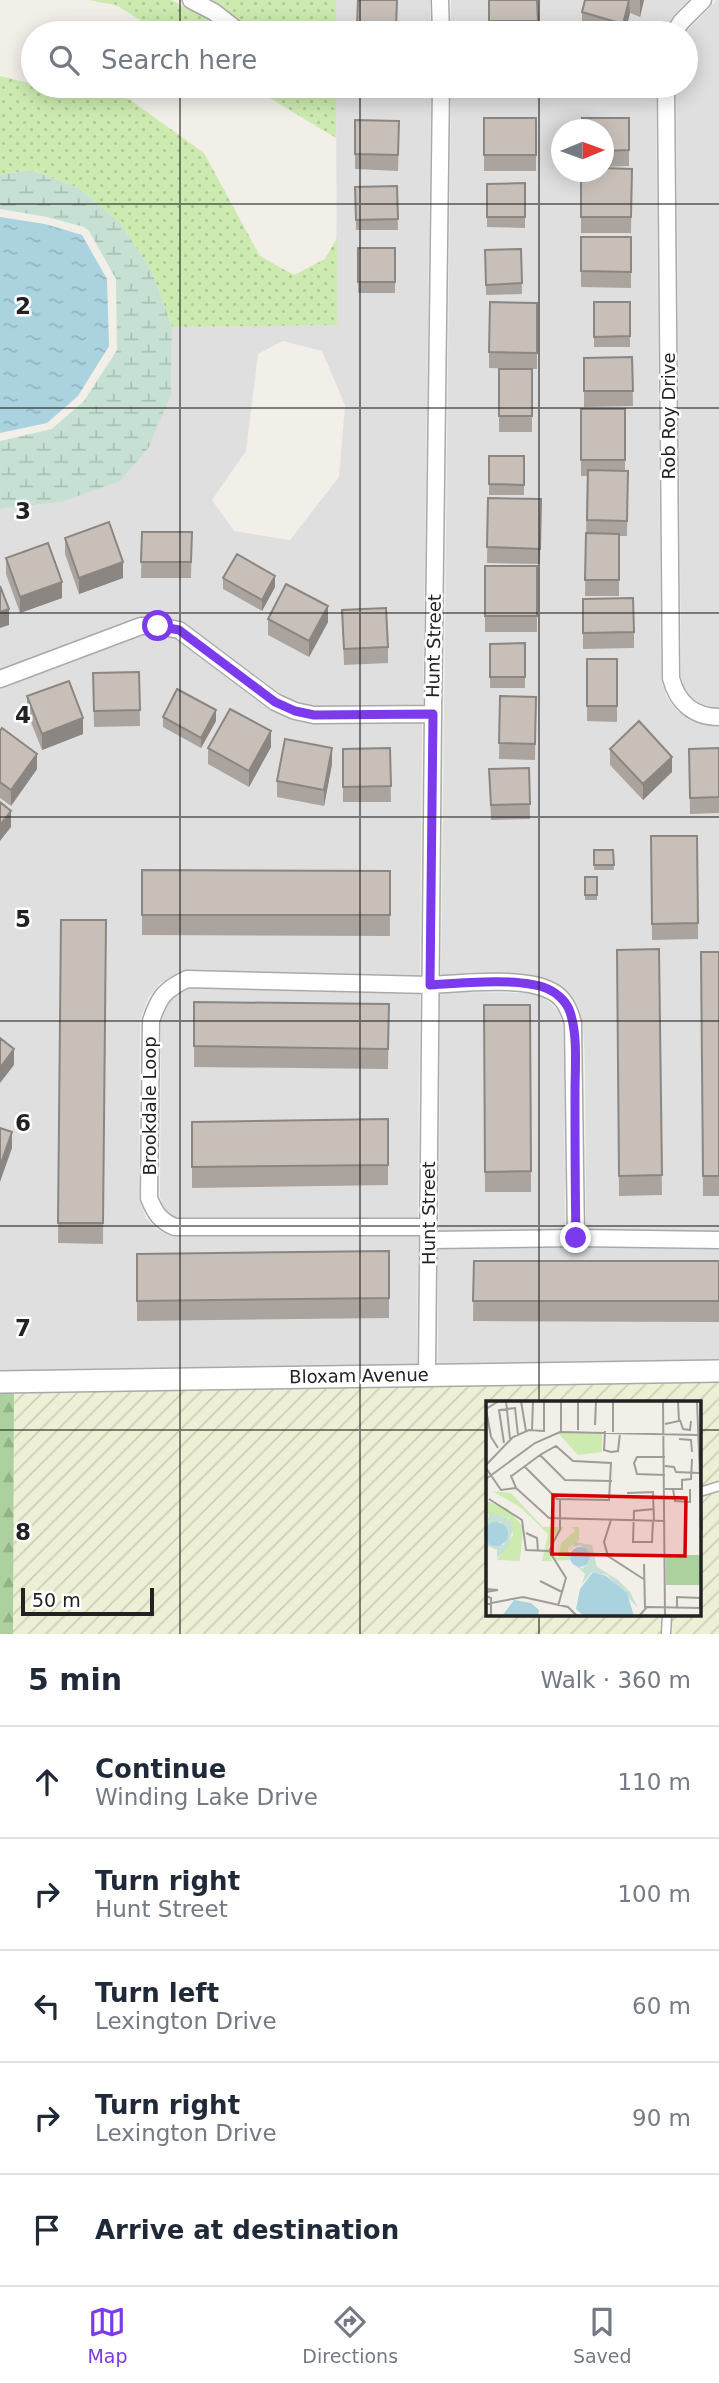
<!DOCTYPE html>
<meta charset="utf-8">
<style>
:root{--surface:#fff;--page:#f2f2f3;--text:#1f2937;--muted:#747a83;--line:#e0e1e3;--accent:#7c3aed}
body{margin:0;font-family:"DejaVu Sans",sans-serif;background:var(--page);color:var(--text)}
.compass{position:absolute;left:551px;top:119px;width:63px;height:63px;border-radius:50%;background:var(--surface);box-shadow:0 4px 18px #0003;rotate:89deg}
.scale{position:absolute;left:21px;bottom:18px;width:133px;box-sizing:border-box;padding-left:7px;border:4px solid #222;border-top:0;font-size:19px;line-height:24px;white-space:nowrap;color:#222;-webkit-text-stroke:5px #fff;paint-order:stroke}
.stop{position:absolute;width:21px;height:21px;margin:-16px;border:5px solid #7c3aed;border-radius:50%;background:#fff}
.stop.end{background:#7c3aed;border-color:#fff;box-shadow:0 2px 7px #0008}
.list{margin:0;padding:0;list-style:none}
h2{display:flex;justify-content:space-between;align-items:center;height:91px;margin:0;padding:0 28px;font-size:30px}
h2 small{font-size:23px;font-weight:400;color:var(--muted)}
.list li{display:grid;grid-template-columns:46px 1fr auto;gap:21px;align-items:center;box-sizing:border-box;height:112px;padding:0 28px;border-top:2px solid var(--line)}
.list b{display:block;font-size:26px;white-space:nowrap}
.list p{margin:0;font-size:23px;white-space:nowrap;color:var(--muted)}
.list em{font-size:23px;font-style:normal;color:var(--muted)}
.icon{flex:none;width:38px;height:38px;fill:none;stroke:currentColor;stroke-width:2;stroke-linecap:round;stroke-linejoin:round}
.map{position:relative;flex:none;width:719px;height:1634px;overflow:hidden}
.search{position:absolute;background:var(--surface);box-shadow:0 4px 18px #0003;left:21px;right:21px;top:21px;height:77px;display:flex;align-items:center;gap:18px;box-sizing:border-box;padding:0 24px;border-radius:38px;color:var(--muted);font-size:26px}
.sheet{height:651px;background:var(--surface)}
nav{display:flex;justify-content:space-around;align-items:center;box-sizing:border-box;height:98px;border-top:2px solid var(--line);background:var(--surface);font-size:19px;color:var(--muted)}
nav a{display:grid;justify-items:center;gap:4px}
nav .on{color:var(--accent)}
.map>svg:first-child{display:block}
.residential{fill:#e0dfdf;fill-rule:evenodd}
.farmland{fill:url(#farmland-furrows);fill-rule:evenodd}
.grass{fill:url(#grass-dots)}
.forest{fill:url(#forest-firs)}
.wetland{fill:url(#wetland-marsh)}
.water{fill:url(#water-ripples)}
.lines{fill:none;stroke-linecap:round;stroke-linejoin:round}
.service-casing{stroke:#a9a9a9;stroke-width:11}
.minor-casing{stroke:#a9a9a9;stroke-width:19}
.tertiary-casing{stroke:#a9a9a9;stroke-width:24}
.service{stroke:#fff;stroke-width:8}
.minor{stroke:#fff;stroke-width:16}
.tertiary{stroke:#fff;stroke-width:21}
.wall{fill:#aba49e}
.shaded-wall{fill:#8b8681}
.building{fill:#c7bfb8;stroke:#8b8681;stroke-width:2}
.route{stroke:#7c3aed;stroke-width:9}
.grid{fill:none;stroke:#222;stroke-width:2;stroke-opacity:0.55}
.labels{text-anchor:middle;stroke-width:5;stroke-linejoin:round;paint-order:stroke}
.street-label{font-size:18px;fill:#222;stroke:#fff}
.inset-road{fill:none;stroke:#9f9d99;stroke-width:2}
.view{fill:#d40000;fill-opacity:0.15;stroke:#d40000;stroke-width:3.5}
.inset-edge{fill:none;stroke:#222;stroke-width:3.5}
.grid-label{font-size:23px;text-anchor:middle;font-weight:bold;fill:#222;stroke:#fff;stroke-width:5;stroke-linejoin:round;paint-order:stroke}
</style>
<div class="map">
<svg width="719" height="1634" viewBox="0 0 719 1634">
<defs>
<pattern id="farmland-furrows" width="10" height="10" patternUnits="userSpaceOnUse" patternTransform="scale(1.75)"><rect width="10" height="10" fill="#eef0d5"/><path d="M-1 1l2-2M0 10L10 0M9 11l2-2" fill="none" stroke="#ccceb7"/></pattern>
<pattern id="grass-dots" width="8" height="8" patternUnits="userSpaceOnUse" patternTransform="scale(1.75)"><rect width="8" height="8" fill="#cdebb0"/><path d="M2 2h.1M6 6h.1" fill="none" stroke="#b0c997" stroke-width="1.8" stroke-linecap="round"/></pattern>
<pattern id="forest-firs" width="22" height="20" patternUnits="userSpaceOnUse" patternTransform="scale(1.75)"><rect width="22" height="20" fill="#add19e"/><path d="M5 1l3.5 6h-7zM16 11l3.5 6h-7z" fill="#95b388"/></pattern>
<pattern id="wetland-marsh" width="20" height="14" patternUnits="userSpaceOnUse" patternTransform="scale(1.75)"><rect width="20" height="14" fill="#c6e0d4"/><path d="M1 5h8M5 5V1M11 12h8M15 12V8" fill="none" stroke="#aac0b6"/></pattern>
<pattern id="water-ripples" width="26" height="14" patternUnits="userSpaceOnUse" patternTransform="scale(1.75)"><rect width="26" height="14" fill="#aad3df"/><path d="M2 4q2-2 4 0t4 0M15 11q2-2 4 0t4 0" fill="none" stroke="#92b5bf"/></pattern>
</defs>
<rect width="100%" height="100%" fill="#f2efe9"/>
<path class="residential" d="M336,0H430V33H336Z
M451,0H689L673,16L663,33H451Z
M717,0H719V708H711L700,704L691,698L684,688L681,676L676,86H686L685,33Z
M656,93L661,678L666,696L677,711L692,721L719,726V1231L586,1229L585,1066L583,1023L578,1006L568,991L556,982L533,975H441L451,94ZM562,130H604V172H562Z
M336,94H431L423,705L315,706L298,703L281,694L185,623L158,617L136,618L0,670V509L61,502L171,394L172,327L337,324ZM283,341L322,351L345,405L339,477L290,540L234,531L212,500L246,451L258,354Z
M143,635L174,638L268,709L292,720L314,724L422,723L420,976L188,970L160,983L148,998L140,1021L139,1198L146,1218L158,1230L174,1236H418L417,1366L0,1373V689Z
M190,988L420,994L418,1218H177L169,1215L163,1208L160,1197L161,1022L167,1005L175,995Z
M466,992L528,993L544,997L559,1012L563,1024L564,1067L565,1229L439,1231L440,993Z
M575,1247L719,1249V1362L438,1365V1249Z"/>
<path class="farmland" d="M719,1380V1634H13L14,1393ZM488,1403H700V1615H488Z"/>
<path class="grass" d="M88,0H171L208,19L226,33H161L116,5Z
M211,0H336V33H257Z
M0,76L33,84V86L129,99L204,153L260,256L294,275L325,259L337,238V325L172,327L152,272L121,224L79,188L30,170L0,175Z
M250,86H292L307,93L336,94V138Z"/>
<path class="forest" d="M0,1393H14L13,1634H0Z"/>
<path class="wetland" d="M30,170L79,188L121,224L152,272L172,327L171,394L149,447L120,481L61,502L0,509V441L52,429L84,401L117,350L116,279L89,231L84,227L47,217L0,209V175Z"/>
<path class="water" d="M0,217L45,224L82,235L107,279L109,346L78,396L47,423L0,433Z"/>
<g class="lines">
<g class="service-casing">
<path id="service" d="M700,1492L719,1486
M666,1634L667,1615"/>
</g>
<g class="minor-casing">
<path id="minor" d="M191,0L214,12L241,33
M440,0L441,33
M674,33L681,22L703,0
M666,86L671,678C677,702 693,717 719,717
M0,679L141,626H158L179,630L275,702L295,711L314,715L433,714
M428,1227H175C160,1221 155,1213 149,1198L151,1021C159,997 164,990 187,979L430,985C461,983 520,977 547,989C563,995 569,1008 573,1023L576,1238
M428,1240L576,1238L719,1240
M427,1374L433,714L441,86"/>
</g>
<g class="tertiary-casing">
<path id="tertiary" d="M0,1382L719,1371"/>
</g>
<use href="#service" class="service"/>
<use href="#minor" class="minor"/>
<use href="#tertiary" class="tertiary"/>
</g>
<path class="wall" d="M358,0H397L396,33H357Z
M489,0H537L538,33H489Z
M585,0H644L640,17L630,13L625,33H600L582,28V12Z
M484,118H536V171H484Z
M629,118V166L604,167V130Z
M355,120L399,137L398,171L355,169Z
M632,169L631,233H581V217Z
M525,183V228L487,227V184Z
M397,186L398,230H356L355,187Z
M581,237H631V288L581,287Z
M358,248H395V293H358Z
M521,249L522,294L486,295L485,250Z
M594,302H630V347H594Z
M537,303V369L489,368V352Z
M632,357L633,406L584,407V358Z
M499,369H532V432H499Z
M581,409H625V471H628L627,536H619V596H585L587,476H581Z
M489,456H524V495H489Z
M488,498L541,499L540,564L487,563Z
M142,532H192L191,578H141Z
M65,538L123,578L79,594L65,554Z
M6,558L62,598L20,613L6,574Z
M485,566H537V632H485Z
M223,578L275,587L262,611L223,589Z
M583,599L634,632V648L583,649Z
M342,610L388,647V663L344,665Z
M268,619L328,622L309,657L268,635Z
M525,643V688H490V644Z
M587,659H617V722L587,721Z
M139,672L140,726L94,727L93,673Z
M27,696L83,734L42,750L27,712Z
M500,696L536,697L535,760L499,759Z
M163,717L216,721L201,748L163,727Z
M0,731L37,769L11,806L0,798Z
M271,747L249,787L208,764V748Z
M390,748L391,802H343V749Z
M719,748V813L690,814L689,749Z
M610,749L672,772L643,800L610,765Z
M332,764L324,806L277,797V781Z
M529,768L530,819L491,820L489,769Z
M651,836L698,923V939L652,940Z
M594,850H613L614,870H594Z
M142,870L390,871V936L142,935Z
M585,877H597V900H585Z
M61,920H106L103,1244L58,1243Z
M659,949L662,1195L619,1196L617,950Z
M701,952H719V1196H703Z
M194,1002L389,1004L388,1069L194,1067Z
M484,1005H530L531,1192H485Z
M388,1119V1185L192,1188V1122Z
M389,1251V1318L137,1321V1254Z
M474,1261H719V1322L473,1321Z"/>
<path class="shaded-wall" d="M629,0L630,13L625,33H623V24Z
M640,0H644L640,17Z
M123,562V578L79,594V578Z
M275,576V587L262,611V600Z
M62,582V598L20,613V597Z
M328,606V622L309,657V641Z
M9,609V625L0,628V612Z
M216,710V721L201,748V738Z
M83,718V734L42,750V734Z
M271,731V747L249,787V771Z
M332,748V764L324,806V790Z
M37,754V769L11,806V790Z
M672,757V772L643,800V784Z
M11,811V827L0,841V825Z
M14,1049V1065L0,1083V1068Z
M12,1132V1148L0,1182V1166Z"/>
<path class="building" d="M358,0H397L396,28L357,27Z
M489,0H537L538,21H489Z
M585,0H629L623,24L582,12Z
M484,118H536V155H484Z
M582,118H629V150L604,151V130H582Z
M355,120L399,121L398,155L355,154Z
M604,168L632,169L631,217H581V172H604Z
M525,183V217H487V184Z
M397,186L398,219L356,220L355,187Z
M581,237H631V272L581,271Z
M358,248H395V282H358Z
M521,249L522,283L486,285L485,250Z
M490,302L537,303V353L489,352Z
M594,302H630V336L594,337Z
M632,357L633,391H584V358Z
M499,369H532V416H499Z
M581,409H625V460H581Z
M489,456H524V485L489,484Z
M588,470L628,471L627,521L587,520Z
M488,498L541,499L540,549L487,547Z
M109,522L123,562L79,578L65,538Z
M142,532H192L191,562H141Z
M586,533L619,534V580H585Z
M48,543L62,582L20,597L6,558Z
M237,554L275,576L262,600L223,578Z
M485,566H537V616H485Z
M286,584L328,606L309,641L268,619Z
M0,586L9,609L0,612Z
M633,598L634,632L583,633V599Z
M386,608L388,647L344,649L342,610Z
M525,643V677H490V644Z
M587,659H617V706H587Z
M139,672L140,710L94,711L93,673Z
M69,681L83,718L42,734L27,696Z
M177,689L216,710L201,738L163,717Z
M500,696L536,697L535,744L499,743Z
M230,709L271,731L249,771L208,748Z
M639,721L672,757L643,784L610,749Z
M2,728L37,754L11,790L0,782V731Z
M285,739L332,748L324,790L277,781Z
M390,748L391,786L343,787V749Z
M719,748V797L690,798L689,749Z
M529,768L530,804L491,805L489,769Z
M0,802L11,811L0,825Z
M651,836H697L698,923L652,924Z
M594,850H613L614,865H594Z
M142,870L390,871V915H142Z
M585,877H597V895H585Z
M61,920H106L103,1223H58Z
M659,949L662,1175L619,1176L617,950Z
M701,952H719V1176H703Z
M194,1002L389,1004L388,1049L194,1046Z
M484,1005H530L531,1171L485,1172Z
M0,1038L14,1049L0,1068Z
M388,1119V1165L192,1167V1122Z
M0,1128L12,1132L0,1166Z
M389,1251V1298L137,1301V1254Z
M474,1261H719V1301H473Z"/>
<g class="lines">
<path class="route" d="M158,626L179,630L275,702L295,711L314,715L433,714L430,985C460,983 522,977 548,989C557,993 567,1002 570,1012C578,1036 575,1067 575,1092C575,1141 575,1189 576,1238"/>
</g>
<path class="grid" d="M180,0V33M360,0V33M539,0V33M180,86V1634M360,86V1634M539,86V1403M0,204H719M0,408H719M0,613H719M0,817H719M0,1021H719M0,1226H719M0,1430H488M700,1430H719M539,1615V1634"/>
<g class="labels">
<g class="street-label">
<text transform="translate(669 416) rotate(-90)" y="6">Rob Roy Drive</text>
<text transform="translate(434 646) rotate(-89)" y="6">Hunt Street</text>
<text transform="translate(150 1106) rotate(-90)" y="6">Brookdale Loop</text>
<text transform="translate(429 1213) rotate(-90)" y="6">Hunt Street</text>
<text transform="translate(359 1376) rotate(-1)" y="6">Bloxam Avenue</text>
</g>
</g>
<g transform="translate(486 1401)">
<rect width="215" height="215" fill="#f2efe9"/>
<path d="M116,31V51L92,54L72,32ZM6,90L25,92L57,126H73L62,147L66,160H56L62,133L34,106ZM0,100L21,107L37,126L34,160L11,159L27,134L23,117L0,113ZM75,126H78L67,143V155L72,157L75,142L89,130L86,126H93V139L82,147L83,159L68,160L64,148Z" fill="#cdebb0"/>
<path d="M180,154H215V184H180Z" fill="#add19e"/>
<path d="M4,111L23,118L27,127L22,146L11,157V149L0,144V142L18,144L22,132L15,121L0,125ZM89,141L106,144L111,166L132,179L144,191L152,207L121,174L106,171L96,183L99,173L81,156ZM95,144L104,160L96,168L83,155L85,146Z" fill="#c6e0d4" fill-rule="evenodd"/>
<path d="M-2 133a12 12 0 1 1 24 0a12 12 0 1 1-24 0ZM84 156a10 10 0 1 1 20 0a10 10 0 1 1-20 0ZM107,171L120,175L141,192L148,215H98L90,208L94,188ZM28,199L45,202L53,209L52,215H16Z" fill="#aad3df"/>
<path class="inset-road" d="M20,0L24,38M35,0L40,30M58,0V31M75,0V31M92,0V29M177,0L179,215M211,0L216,129M194,19L197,28L204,29L205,20M179,23L193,20L192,0M109,24L110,0M46,29L47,0M119,30L118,49L125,51L132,50L134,32M127,31V0M193,38L205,39L206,51M18,42L13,9L29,7L32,34M12,47L5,36L0,8L13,0M54,54L79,79L126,80M0,64L27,36L43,29L58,30M38,65L71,98L123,99L125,62L87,60L70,45L54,54L27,74L25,75L30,87L63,117L179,120M179,65L188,66L190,71L213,72M0,67L15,89L30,87M179,74L151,73L148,62L151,56H179M0,78L49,42L74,31L212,34M179,88H196V79L205,78L206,58M187,88L189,100L204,101V88M141,92L167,91L168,120M3,98L36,119L40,149L63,150M125,119L118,141L122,155L159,179M167,120L166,141H147L148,110L168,108M40,132L51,137L52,150M63,150L80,177L72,205M63,150L74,128V99M158,163L159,207M54,180L76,191M0,188L12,189L0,191M0,195L5,197V215M0,203L37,196L82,206L91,215M191,207V196L214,197V207M153,215L161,206L216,207"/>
<path class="view" d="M67,94L200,97L199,155L66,153Z"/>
<rect width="215" height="215" class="inset-edge"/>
</g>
<g class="grid-label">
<text x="23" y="314">2</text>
<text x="23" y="519">3</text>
<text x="23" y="723">4</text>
<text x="23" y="927">5</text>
<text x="23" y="1131">6</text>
<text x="23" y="1336">7</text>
<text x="23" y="1540">8</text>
</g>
</svg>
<svg class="compass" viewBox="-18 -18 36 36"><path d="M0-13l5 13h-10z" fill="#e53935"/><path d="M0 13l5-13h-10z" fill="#747a83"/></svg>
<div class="scale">50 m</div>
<div class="stop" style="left:158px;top:626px"></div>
<div class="stop end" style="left:576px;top:1238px"></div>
<div class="search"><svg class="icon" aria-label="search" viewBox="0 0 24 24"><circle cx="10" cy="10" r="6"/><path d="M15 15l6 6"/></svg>Search here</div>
</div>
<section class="sheet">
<h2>5 min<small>Walk · 360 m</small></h2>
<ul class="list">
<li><svg class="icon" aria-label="ahead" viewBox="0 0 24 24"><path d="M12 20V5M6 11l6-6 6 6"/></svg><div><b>Continue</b><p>Winding Lake Drive</p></div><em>110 m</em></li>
<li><svg class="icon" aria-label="right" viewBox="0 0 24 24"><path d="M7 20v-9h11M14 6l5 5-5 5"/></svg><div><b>Turn right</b><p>Hunt Street</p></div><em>100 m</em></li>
<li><svg class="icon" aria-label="left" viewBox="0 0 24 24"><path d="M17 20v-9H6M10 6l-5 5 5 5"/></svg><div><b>Turn left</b><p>Lexington Drive</p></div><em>60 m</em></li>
<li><svg class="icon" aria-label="right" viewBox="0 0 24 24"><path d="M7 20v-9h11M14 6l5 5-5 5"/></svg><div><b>Turn right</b><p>Lexington Drive</p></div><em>90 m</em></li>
<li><svg class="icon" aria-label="arrive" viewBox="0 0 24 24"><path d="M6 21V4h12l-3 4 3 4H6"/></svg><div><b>Arrive at destination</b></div></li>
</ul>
</section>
<nav>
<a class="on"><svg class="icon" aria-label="map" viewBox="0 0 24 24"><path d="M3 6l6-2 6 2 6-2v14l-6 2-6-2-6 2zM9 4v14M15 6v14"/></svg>Map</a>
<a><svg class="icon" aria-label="directions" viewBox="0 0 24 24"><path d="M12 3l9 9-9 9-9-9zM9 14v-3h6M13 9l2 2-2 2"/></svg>Directions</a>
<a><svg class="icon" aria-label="saved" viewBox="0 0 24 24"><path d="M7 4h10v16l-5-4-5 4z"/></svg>Saved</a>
</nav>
